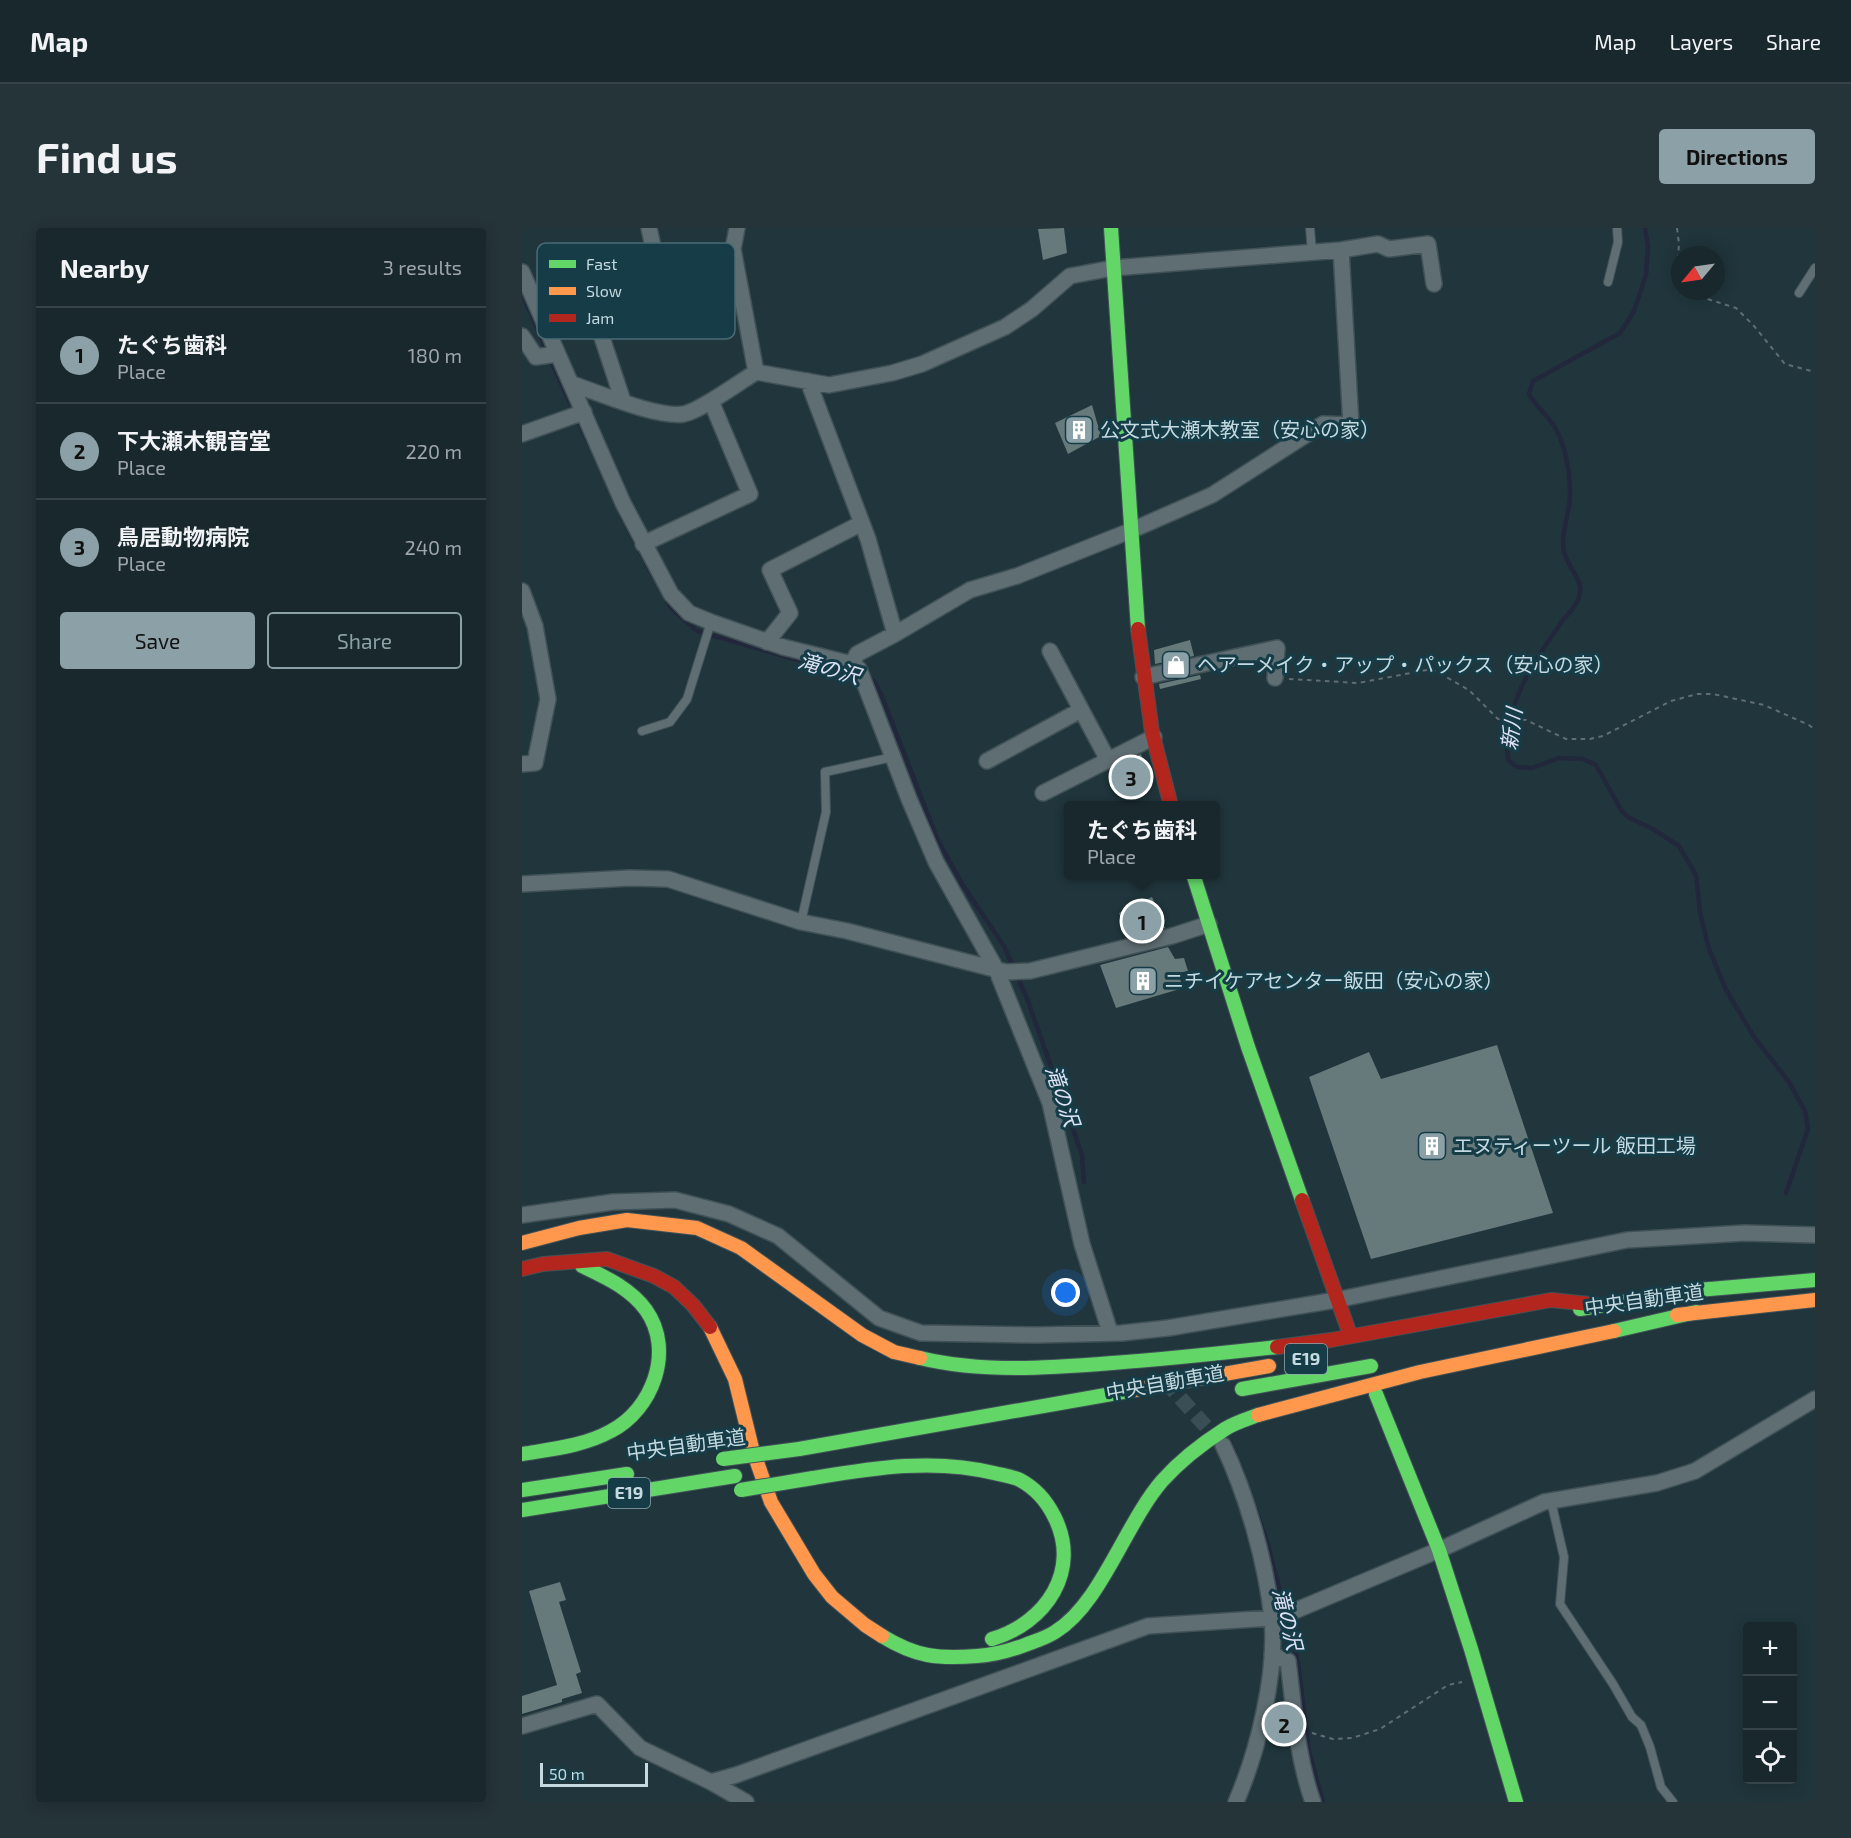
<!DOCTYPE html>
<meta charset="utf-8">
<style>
:root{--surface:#18282d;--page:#253439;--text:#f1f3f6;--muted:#9fa6aa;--line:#364449;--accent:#8ba0a7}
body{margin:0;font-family:"Exo 2","Noto Sans JP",sans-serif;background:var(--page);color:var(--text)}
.controls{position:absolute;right:18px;bottom:18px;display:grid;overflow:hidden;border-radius:6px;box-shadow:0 3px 15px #0003}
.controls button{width:54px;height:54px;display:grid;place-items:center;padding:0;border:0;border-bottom:2px solid var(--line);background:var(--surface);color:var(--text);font:30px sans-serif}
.compass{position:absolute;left:1149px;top:18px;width:54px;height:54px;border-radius:50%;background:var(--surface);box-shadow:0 3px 15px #0003;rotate:241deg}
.scale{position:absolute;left:18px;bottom:15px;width:108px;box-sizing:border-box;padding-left:6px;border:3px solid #c5d9e0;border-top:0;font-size:16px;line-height:21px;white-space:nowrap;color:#c5d9e0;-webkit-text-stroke:4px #153c47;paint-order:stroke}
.you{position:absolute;left:544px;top:1065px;width:21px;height:21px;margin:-15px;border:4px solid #fff;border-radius:50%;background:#1a73e8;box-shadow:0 0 0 9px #1a73e833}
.badge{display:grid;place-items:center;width:39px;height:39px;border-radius:50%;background:var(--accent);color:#111;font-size:20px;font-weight:700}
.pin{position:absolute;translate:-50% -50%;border:3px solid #fff;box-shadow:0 2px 6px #0006}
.popup{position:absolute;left:542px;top:573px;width:156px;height:78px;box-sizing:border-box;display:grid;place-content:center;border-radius:6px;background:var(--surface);filter:drop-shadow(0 2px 4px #0005);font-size:20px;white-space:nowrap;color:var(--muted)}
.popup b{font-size:22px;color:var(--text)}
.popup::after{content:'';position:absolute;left:50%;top:100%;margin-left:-12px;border:12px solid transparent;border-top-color:var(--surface)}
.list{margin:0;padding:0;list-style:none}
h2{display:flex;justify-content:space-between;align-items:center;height:78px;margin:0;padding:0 24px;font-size:26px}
h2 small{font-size:20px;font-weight:400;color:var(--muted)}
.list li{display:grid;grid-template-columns:39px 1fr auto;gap:18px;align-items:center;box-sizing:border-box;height:96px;padding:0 24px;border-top:2px solid var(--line)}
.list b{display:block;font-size:22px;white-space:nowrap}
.list p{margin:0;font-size:20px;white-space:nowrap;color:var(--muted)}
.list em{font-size:20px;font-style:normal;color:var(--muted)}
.actions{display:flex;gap:12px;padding:18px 24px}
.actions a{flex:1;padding:14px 0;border:2px solid var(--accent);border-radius:6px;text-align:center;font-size:21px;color:var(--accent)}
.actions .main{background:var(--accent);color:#111}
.icon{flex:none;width:33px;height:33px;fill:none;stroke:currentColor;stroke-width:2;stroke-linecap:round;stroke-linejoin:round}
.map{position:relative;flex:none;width:1293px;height:1574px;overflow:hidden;border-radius:6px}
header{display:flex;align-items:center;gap:36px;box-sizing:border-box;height:84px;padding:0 30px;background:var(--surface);border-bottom:2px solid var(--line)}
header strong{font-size:28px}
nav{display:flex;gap:33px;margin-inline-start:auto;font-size:21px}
.intro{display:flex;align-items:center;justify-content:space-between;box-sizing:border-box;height:144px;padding:0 36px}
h1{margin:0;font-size:42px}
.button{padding:15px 27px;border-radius:6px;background:var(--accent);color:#111;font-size:21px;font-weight:700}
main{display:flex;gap:36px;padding:0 36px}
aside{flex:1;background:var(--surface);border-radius:6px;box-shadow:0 3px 15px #0003}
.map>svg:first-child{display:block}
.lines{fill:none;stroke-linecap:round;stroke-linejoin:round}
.stream{stroke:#22273c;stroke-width:4.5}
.building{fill:#66797b}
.street-tunnel{stroke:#394e55;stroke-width:15;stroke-dasharray:15 8;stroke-linecap:butt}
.lane-casing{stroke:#415257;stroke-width:10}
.street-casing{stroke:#415257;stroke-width:18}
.fast-casing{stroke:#415257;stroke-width:16}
.slow-casing{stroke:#415257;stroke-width:16}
.jam-casing{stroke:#415257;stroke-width:16}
.path{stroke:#606e73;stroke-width:2;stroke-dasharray:4.5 4.5;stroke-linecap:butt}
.lane{stroke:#5f6e73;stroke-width:8}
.street{stroke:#5f6e73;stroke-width:15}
.fast{stroke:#63d668;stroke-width:14}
.slow{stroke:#ff974d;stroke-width:14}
.jam{stroke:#b3261e;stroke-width:14}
.fast-bridge-casing{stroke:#415257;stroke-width:16;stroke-linecap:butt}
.fast-bridge{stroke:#63d668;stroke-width:14}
.labels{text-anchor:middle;stroke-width:6;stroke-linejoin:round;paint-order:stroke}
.shield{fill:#153c47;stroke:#90aab2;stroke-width:1.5}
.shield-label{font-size:18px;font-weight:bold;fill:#c5d9e0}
.poi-label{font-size:20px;fill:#c5d9e0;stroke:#153c47;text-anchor:start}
.street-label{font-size:20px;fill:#c5d9e0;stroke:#153c47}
.water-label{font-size:21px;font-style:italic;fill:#dee2f7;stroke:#153c47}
.key{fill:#153c47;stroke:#4a6b75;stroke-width:1.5}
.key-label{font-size:16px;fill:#c5d9e0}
</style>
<header>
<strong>Map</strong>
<nav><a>Map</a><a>Layers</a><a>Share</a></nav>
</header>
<div class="intro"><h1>Find us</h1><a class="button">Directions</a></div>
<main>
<aside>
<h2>Nearby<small>3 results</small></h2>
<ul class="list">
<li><span class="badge">1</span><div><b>たぐち歯科</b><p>Place</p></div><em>180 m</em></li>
<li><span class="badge">2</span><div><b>下大瀬木観音堂</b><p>Place</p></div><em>220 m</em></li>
<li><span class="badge">3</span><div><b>鳥居動物病院</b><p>Place</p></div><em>240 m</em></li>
</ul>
<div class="actions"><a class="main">Save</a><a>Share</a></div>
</aside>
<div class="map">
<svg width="1293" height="1574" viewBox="0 0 1293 1574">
<rect width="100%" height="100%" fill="#20363c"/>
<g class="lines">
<path class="stream" d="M1123,0L1126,18L1124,47L1112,83L1098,105L1011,153L1007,166C1013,176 1019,182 1027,191C1042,208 1048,242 1048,264C1049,283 1038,304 1042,323C1045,340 1063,352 1057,369C1055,379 1044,387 1039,395C1010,436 980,480 986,532L995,539L1010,540L1037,530L1061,531L1074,537L1099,582L1106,589L1131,601L1157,618L1174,647L1178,684L1186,718L1203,760L1232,809L1267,854L1283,883L1286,901L1264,965
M0,65L25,123
M28,131L67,216
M99,287L131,348
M143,369L149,380L175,403L335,449
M346,452L352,453L359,466L415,610L440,656L482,718L506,773L560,927L562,954
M708,1214L721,1246
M732,1276L746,1317L769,1405L776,1434L787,1523L801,1574"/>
</g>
<path class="building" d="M542,0L545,25L521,32L516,1Z
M570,177L579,208L546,226L533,195Z
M668,412L672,428L633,436L632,422Z
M678,447L679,451L638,461L637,456Z
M619,526L629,558L601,570L588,542Z
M630,669L643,700L615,707L613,701L604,704L597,685Z
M646,719L653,731L662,730L666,743L656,745L661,760L594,780L578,737Z
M975,817L1031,985L849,1031L787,849L847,824L859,851Z
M38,1354L44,1372L37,1374L59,1444L54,1446L60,1465L40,1471V1474L0,1486V1468L35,1457L7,1363Z
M753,1486L763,1487L765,1505L752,1504Z"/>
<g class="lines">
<path class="street-tunnel" d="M643,1153L697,1213"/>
<g class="lane-casing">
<path id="lane" d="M788,0L790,24
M1086,54L1096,14L1095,0
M1277,65L1293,40
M120,503L148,494L165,471L189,394
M279,694L304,584L303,544L371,529
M1029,1273L1042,1329L1038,1376L1091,1456L1110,1489L1119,1497L1128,1519L1139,1559L1151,1574"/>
</g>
<g class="street-casing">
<path id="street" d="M215,0L211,21L234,144
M0,44L101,275L149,366L167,385L189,394L261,419L330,436L337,441L387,571L414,634L474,741L528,875L560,1016L588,1104
M67,70L101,173
M23,97L133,28L127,0
M0,108L14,129L35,126
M286,153L346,311L373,406
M50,156C78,165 134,190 162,186C178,183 218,154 234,144L307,157L370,145L400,136L483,99L510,81L548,48L591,40L819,22L856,16L867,21L906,16L912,56
M0,206L62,184
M121,316L228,266L189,173
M0,363L13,398L26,471L13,535L0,536
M245,414L268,385L248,342L340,295
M528,423L586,532
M330,436L335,426L373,406L448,362L495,348L608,303L690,267L801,196L829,197L819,22
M621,449L755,420L753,450
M465,533L559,482
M521,565L632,509
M0,656L108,650L146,651L279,694L325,703L484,744L508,743L650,708L687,696
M0,987L91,974L153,972L207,986L256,1008L357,1090L399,1105L515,1107L600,1105L646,1100L814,1072L1105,1012L1223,1005L1293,1007
M701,1217C725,1267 744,1335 750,1390C755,1446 736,1523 714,1574
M750,1427L766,1433C772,1480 775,1530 791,1574
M0,1498L75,1476L118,1520L189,1554L214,1547L626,1398L750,1390L770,1384L917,1322L1022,1274L1135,1255L1173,1243L1293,1171
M189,1554L224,1574"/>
</g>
<g class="fast-casing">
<path id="fast" d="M589,0L616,401
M671,646L726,819L780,972
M1058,1081L1176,1062L1293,1052
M1092,1103L1174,1084
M398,1130C460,1145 527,1140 590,1135C646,1131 700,1125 755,1119
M720,1161L849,1138
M854,1166L917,1322L949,1421L994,1574
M277,1221L612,1162
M0,1226C30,1221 62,1218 89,1203C130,1182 153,1123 124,1082C108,1060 83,1049 60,1038
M291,1250C352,1240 411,1230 472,1245C480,1247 490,1248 498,1252C513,1260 525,1274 532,1288C560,1342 524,1395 470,1411
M0,1262L105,1246
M0,1282L213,1248
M360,1408C394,1429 416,1431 455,1428C473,1427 487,1423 503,1417C513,1413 524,1410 533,1404C579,1376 603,1296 640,1253C657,1234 681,1215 703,1201C712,1195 725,1191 736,1187"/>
</g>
<g class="slow-casing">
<path id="slow" d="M0,1015L57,1000L105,992L175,1000L219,1020L340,1107L372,1124L398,1130
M1155,1087L1293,1072
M188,1099L213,1151L230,1220L249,1274L292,1346L310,1369L343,1397L360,1408
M612,1162L747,1138
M736,1187L898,1144L1092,1103"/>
</g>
<g class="jam-casing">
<path id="jam" d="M616,401L630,504L649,578
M780,972L826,1101
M0,1041L21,1036L85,1031L132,1048L152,1059L171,1077L188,1099
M755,1119L809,1112L1029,1072L1077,1077"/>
</g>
<path class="path" d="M1155,0L1157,16L1154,55L1158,62
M1160,63L1214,80L1232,98L1263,136L1293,144
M767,451L836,455L910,441L947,462L976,491L1004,492L1044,511H1068L1081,508L1149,473L1175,466H1191L1242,477L1287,497L1293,502
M790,1505L811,1511L830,1510L858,1501L926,1457L940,1454"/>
<use href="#lane" class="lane"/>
<use href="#street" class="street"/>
<use href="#fast" class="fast"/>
<use href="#slow" class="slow"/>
<use href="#jam" class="jam"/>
<g class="fast-bridge-casing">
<path id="fast-bridge" d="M201,1231L277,1221
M219,1262L291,1250"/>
</g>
<use href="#fast-bridge" class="fast-bridge"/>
</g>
<defs>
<g id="building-square" transform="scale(1.5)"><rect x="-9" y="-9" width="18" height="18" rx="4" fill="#8ba0a7" stroke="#153c47"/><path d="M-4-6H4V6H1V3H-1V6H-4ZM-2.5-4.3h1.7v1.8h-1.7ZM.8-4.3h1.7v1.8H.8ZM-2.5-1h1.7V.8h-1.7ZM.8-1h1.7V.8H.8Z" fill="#fff"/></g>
<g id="shop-square" transform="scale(1.5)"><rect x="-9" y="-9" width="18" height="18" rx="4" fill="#8ba0a7" stroke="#153c47"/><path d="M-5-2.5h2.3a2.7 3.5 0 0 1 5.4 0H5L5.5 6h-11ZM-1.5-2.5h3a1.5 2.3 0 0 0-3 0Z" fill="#fff"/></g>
</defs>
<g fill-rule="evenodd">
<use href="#building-square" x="557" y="202"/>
<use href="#shop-square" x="654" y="437"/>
<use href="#building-square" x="621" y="753"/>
<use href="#building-square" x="910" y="918"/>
</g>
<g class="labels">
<g class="shield">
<rect x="763" y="1116" width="42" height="30" rx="4.5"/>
<rect x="86" y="1250" width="42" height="30" rx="4.5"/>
</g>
<g class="shield-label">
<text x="784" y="1137">E19</text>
<text x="107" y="1271">E19</text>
</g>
<g class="poi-label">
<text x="578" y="209">公文式大瀬木教室（安心の家）</text>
<text x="675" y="444">ヘアーメイク・アップ・パックス（安心の家）</text>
<text x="642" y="760">ニチイケアセンター飯田（安心の家）</text>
<text x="931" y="925">エヌティーツール 飯田工場</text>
</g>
<g class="street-label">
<text transform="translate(1122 1072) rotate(-8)" y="7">中央自動車道</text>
<text transform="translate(643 1155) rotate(-10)" y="7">中央自動車道</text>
<text transform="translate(164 1217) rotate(-8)" y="7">中央自動車道</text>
</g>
<g class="water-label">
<text transform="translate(307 441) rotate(16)" y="7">滝の沢</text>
<text transform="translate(990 501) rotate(-82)" y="7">新川</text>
<text transform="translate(540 868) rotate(71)" y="7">滝の沢</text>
<text transform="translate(765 1391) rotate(76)" y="7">滝の沢</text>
</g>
</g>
<rect x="15" y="15" width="198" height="96" rx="9" class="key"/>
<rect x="27" y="32" width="27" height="8" fill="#63d668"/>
<rect x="27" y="59" width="27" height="8" fill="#ff974d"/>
<rect x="27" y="86" width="27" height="8" fill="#b3261e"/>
<g class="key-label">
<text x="64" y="42">Fast</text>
<text x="64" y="69">Slow</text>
<text x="64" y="96">Jam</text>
</g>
</svg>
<div class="controls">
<button>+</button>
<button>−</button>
<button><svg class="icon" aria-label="locate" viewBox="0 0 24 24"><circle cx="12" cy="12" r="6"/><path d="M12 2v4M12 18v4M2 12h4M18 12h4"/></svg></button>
</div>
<svg class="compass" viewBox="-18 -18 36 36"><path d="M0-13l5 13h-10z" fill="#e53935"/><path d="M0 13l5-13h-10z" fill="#9fa6aa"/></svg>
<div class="scale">50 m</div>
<div class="you"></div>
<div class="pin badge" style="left:620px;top:693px">1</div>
<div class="popup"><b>たぐち歯科</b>Place</div>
<div class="pin badge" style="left:762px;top:1496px">2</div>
<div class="pin badge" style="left:609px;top:549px">3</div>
</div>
</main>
